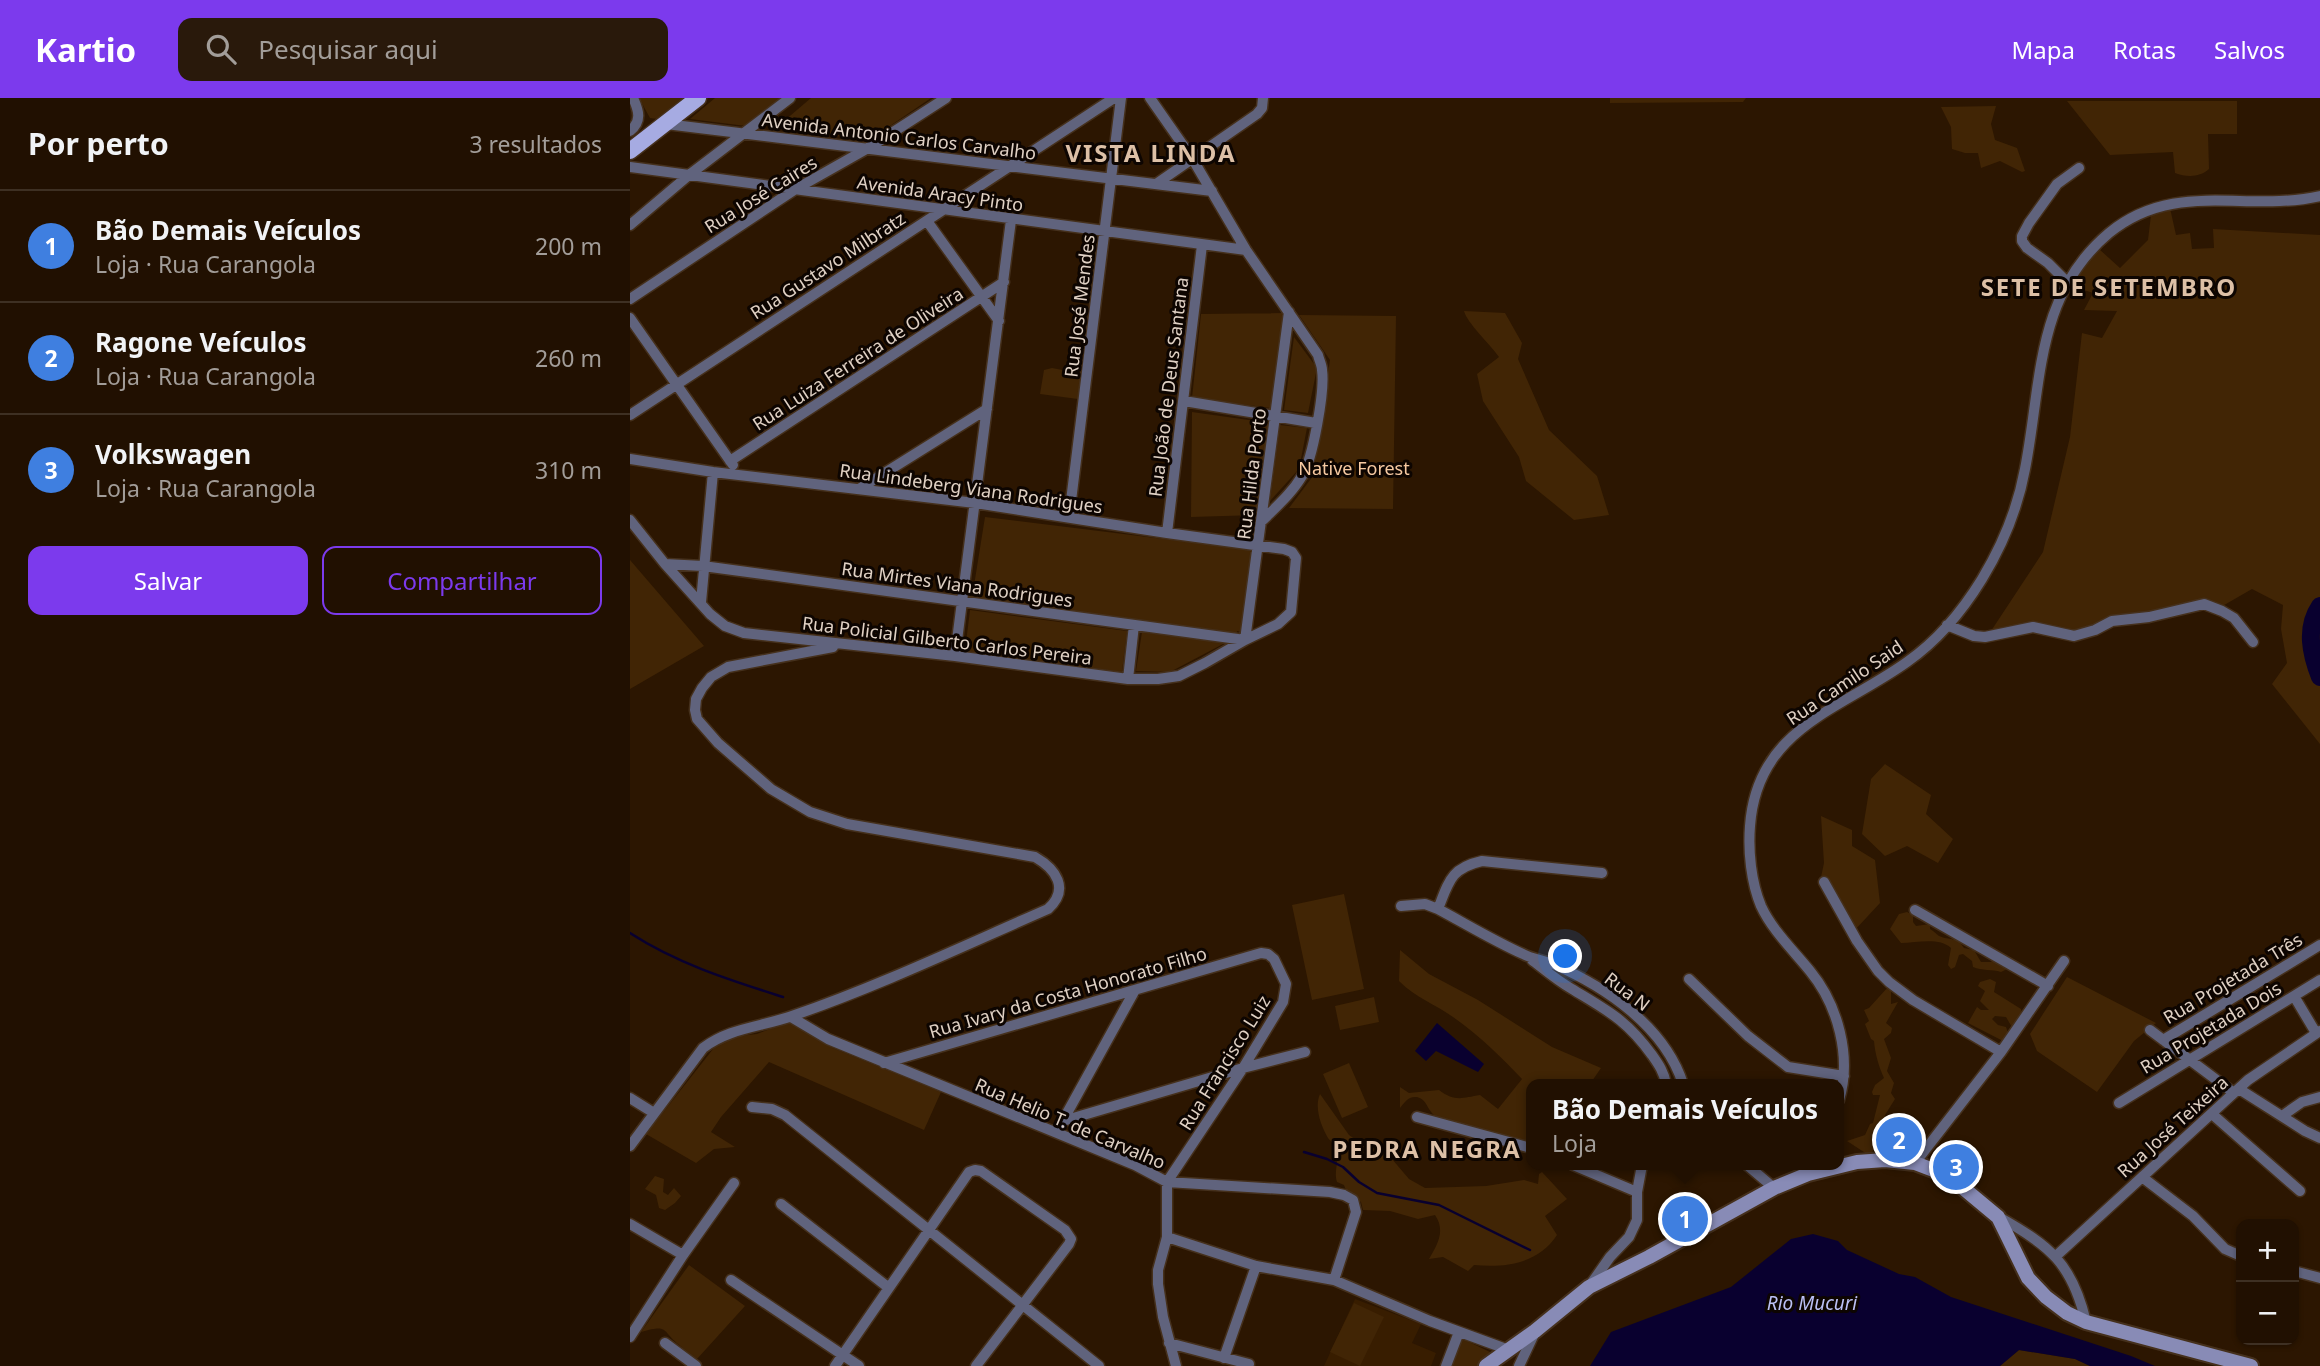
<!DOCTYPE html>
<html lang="pt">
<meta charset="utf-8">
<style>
:root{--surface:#211001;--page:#29190b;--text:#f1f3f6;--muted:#a29d99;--line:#3e3023;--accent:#7c3aed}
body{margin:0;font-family:"Noto Sans",sans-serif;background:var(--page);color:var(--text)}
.controls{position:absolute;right:21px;bottom:21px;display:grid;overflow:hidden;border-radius:14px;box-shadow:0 2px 5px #0004}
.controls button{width:63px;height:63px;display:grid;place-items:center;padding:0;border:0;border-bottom:2px solid var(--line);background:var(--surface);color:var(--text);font:35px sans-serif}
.you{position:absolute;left:936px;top:859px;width:24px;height:24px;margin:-18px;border:5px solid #fff;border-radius:50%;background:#1a73e8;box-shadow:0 0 0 10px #1a73e833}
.badge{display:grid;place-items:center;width:46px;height:46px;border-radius:50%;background:var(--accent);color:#fff;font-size:23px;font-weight:700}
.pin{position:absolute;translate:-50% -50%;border:4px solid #fff;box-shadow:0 2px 7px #0006}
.popup{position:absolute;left:896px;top:981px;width:318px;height:91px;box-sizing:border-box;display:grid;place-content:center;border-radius:14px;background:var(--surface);filter:drop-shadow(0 2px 5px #0005);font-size:23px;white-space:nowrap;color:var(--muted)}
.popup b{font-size:26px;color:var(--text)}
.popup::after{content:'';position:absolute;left:50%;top:100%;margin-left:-14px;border:14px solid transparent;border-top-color:var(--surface)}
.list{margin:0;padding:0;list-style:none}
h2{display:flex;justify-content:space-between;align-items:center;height:91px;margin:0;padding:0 28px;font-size:30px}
h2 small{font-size:23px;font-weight:400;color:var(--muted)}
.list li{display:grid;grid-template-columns:46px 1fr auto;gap:21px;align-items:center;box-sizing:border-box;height:112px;padding:0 28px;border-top:2px solid var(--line)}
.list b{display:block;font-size:26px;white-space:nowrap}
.list p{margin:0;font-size:23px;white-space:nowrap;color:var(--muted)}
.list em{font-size:23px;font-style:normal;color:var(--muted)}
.actions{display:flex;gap:14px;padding:21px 28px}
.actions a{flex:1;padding:16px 0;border:2px solid var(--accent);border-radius:14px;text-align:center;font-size:24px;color:var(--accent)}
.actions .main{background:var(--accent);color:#fff}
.icon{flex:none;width:38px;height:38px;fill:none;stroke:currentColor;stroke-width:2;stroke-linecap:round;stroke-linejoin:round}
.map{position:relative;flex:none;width:1690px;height:1268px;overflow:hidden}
header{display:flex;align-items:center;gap:42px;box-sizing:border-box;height:98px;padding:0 35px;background:var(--accent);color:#fff}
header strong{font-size:33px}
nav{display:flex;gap:38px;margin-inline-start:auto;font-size:24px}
.search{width:490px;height:63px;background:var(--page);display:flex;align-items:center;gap:18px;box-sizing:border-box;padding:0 24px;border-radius:14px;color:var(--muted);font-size:26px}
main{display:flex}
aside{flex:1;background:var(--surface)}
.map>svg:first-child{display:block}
.built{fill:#381d00}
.green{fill:#412505}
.water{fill:#09002f}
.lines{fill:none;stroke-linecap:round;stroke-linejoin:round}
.stream{stroke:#09002f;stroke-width:2.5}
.river{stroke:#09002f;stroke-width:18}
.street-casing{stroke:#45301c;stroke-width:13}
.secondary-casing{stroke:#45301c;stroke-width:18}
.primary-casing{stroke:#45301c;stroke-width:19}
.street{stroke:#60637d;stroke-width:10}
.secondary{stroke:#888bb6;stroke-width:14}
.primary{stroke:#a6abe2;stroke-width:16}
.labels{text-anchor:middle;stroke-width:6;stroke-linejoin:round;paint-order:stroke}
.street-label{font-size:18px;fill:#e0d1c4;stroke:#0d0501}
.park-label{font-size:18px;fill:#f6c9a1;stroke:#0d0501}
.water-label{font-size:19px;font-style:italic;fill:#bbc0f5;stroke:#0d0501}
.district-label{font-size:24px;font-weight:bold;letter-spacing:2px;fill:#ddc0a6;stroke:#0d0501}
</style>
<header>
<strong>Kartio</strong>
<div class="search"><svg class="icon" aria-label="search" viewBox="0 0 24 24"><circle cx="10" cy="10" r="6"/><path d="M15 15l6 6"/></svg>Pesquisar aqui</div>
<nav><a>Mapa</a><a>Rotas</a><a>Salvos</a></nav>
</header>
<main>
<aside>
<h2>Por perto<small>3 resultados</small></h2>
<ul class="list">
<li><span class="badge" style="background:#3f7fe0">1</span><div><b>Bão Demais Veículos</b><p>Loja · Rua Carangola</p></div><em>200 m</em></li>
<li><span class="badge" style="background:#3f7fe0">2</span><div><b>Ragone Veículos</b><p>Loja · Rua Carangola</p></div><em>260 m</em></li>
<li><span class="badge" style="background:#3f7fe0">3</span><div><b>Volkswagen</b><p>Loja · Rua Carangola</p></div><em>310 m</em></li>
</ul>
<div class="actions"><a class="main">Salvar</a><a>Compartilhar</a></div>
</aside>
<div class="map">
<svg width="1690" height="1268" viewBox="0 0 1690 1268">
<rect width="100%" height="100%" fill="#2c1601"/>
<path class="built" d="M725,1201L791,1226L782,1245L806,1255L801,1268H694Z"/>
<path class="green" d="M9,0H54L27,21L20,20Z
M85,0H151L116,28L60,21Z
M181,0H301L238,43L147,29Z
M980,0H1116L1113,4L980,5Z
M1437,3H1607V36H1578L1579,71C1569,80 1556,79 1545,75L1543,54L1480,57Z
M1366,8L1361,26L1365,42L1387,50L1395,73L1392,74L1370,63L1351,70L1348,55H1335L1322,51L1321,29L1311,9Z
M1540,110L1546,137L1560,135L1562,151L1584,150L1583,131L1690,137V646L1642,586L1657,565L1651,531L1653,507L1622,491L1589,510L1576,504L1562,503L1453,534L1401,532L1361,533L1413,454L1440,339L1452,235L1472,240L1487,213L1454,212L1463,195L1442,188L1453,167L1469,151L1490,170L1518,142L1521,117Z
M834,213L875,215L892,245L888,261L919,332L967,378L979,417L944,422L896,383L889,359L853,303L847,276L869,259C860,246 837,225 834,213Z
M653,215L641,310L562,300L571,216Z
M669,217L766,218L763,411L659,410L683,378L700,262Z
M664,239L687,270L678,315L654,312Z
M422,270L448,275L452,274L448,301L410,296L414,272Z
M562,314L640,325L627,417L561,419Z
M650,327L677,330L669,371L640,403Z
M355,419L623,452L611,534L607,533L606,541L342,500Z
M0,462L74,548L0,591Z
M340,512L497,533L492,574L335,553Z
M512,534L595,545L540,574L506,573Z
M1255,666L1301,697L1296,716L1323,741L1308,765L1277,748L1255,758L1232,736L1241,681Z
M1191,718L1222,732V748L1245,762L1250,805L1224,833L1196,780L1191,779L1194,765Z
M714,796L734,891L682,902L662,807Z
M1277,814L1283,817V824L1286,828L1300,826V831C1304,833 1306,836 1309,838C1320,843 1327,838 1334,850L1344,852L1351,864H1361L1363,862L1377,871L1371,874C1362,871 1352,873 1343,869L1342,863L1333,856L1329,857L1325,869L1321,871L1318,867L1321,850C1309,839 1287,845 1271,845L1260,831L1269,816Z
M770,852L799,876L848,902L922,949L971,970L960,986H901V1044C884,1043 818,1028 805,1018C797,1012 797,1001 787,999C778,998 775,1004 770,1010V989L779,995L809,992C825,1004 832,1000 850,997L868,1011L892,981C871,959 849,937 823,919C805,906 786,900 769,883Z
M1437,879L1526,925L1504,943L1467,994L1407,953L1400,936Z
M1360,881L1366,884L1364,894L1391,911L1392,916L1383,931L1376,919L1365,918L1362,921L1368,927L1376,929L1378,935L1373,943L1338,925L1347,909L1351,912H1359L1350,903L1355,893L1348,888L1350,884Z
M1258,889H1261V906L1268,904L1256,925L1262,930L1261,935L1254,941L1261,960L1257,973L1264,985L1261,995L1265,1001L1255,1017L1251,1039L1240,1058L1217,1043L1235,1037L1240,1026L1243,1025L1250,997H1243L1242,994L1245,987L1254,980C1249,969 1245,956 1244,943L1241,941L1235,926L1239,923L1234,912L1239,910Z
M744,899L749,924L710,932L705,908Z
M161,923L203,950L311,994L294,1032L139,964L91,1019L81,1034L105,1049L84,1051L66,1065L16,1036L87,946L108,938L127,936Z
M719,965L738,1009L712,1020L693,976Z
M690,996L719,1037L733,1047L756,1054L779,1081L795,1090L856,1088L894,1082L908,1086L909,1076L912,1074L937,1101L915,1118L927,1137C908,1166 875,1170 844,1167L838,1173L813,1159L799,1161C807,1147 816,1133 805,1117L788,1121L760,1113L733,1112L731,1104L717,1095L714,1087L707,1084C703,1072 711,1061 705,1049C705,1048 699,1041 698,1040C691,1028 684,1009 690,996Z
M25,1078L34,1081L33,1094L38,1097L44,1090L51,1098L45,1105L35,1112L29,1110L26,1097L15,1091Z
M59,1167L115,1208L67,1261C61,1256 54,1252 49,1247C31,1232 39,1226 11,1234Z
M724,1205L754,1219L730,1268L700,1254Z
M829,1239L862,1255L863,1259L848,1268H818Z
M1389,1252L1445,1261L1460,1268H1370Z"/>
<path class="water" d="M807,925L854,966L848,974L806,953L796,963L785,953Z
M1183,1136L1208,1143L1217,1152L1269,1176L1285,1179L1321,1199L1501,1258L1525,1268H1460L1445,1261L1389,1252L1370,1268H960L981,1234L1101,1189L1161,1141Z"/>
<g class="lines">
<path class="stream" d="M0,835C48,866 100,882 153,899
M674,1054L697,1061L713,1069L729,1084L747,1095L809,1107L900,1152"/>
<path class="river" d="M1690,508C1675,530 1681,556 1690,579"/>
<g class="street-casing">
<path id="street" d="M520,0L562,60L616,152L688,257C689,262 692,267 692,272C695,292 683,361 672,378C662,395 647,408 633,422
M36,26L582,93
M0,33C12,23 9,13 3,0
M0,69L616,152
M526,86L627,16L632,10L633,0
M297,123L369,223
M0,127L59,77L160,0
M1438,185L1418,165L1397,150L1392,143V138L1399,125L1427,86L1449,70
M0,201L164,92L240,49L316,0
M0,220L103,367
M554,303L686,325
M0,317L484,0
M0,361L83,374L345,405L537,435L654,451L662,454L666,460L661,514L648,526L615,542L575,565L549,578L528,581H498L325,558L114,535L95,528L80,516L35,466L0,422
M100,363L374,184
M229,391L357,311
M439,419L491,0
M537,435L572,147
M35,466L73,468L615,542
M71,504L83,374
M1317,527L1344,538L1355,539L1403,529L1444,538L1465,532L1482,523L1519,519L1574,506L1592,513L1604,520L1623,544
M615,542L659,214
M325,558L381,122
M498,581L504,527
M1194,784L1227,843L1248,873L1259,884L1283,902L1371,954
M771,808L795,806L808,811C836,826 864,843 893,856C902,861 913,862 923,866C976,889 1035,929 1053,986
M808,811C819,783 821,770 852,763L972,775
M1285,812L1418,888
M902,862C915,872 928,883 942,891C978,913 997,922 1022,957C1029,967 1034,974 1036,986
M1059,881L1118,938L1158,969L1214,978
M1664,898L1686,935
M161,919L198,941L505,1067L537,1084L700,1094L714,1097L723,1102L726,1114L704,1182
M1520,932L1604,995
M1533,942L1690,847
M254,965L631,855L638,856L644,861L656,886L653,904L613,970L537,1084V1139L528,1172V1186L533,1219L546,1268
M1609,991L1675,1033L1690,1040
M0,1000L24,1015
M1209,1002C1222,959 1208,907 1180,873C1163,852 1142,832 1131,808C1121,784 1118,753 1120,728C1127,630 1210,612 1277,564C1307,543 1333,512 1352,481C1372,448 1388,409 1395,371C1412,285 1405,197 1479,135C1545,81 1616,115 1690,98
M1489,1005L1690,882
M122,1009L142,1011L155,1017L469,1268
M1582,1016L1670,1093
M1652,1018L1672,1004L1690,999
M787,1019L901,1050
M433,1023L613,970L675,954
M431,1026L505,892
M0,1048L73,950C99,930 131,929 162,918C249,888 333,848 418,811C440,791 426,771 405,759L217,726L180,714L141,691L88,645L67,621L65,612L66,601L72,590L81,579L98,569L203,549
M1285,1065L1371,954L1434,863
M943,1067L1007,1094
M1117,1067L1144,1090
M1512,1079L1563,1118L1595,1151L1611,1158
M151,1106L259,1190
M1369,1119C1420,1148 1442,1165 1456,1224
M0,1126L53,1157
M537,1139L626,1168L704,1182L800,1223L879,1252
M1426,1158L1618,982L1690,933
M1664,1173L1690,1180
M101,1182L229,1268
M961,1186L980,1159L999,1139L1007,1122V1094L1012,1067
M0,1239L53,1157L104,1085
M35,1245L66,1268
M539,1245L619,1266
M594,1260L626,1168
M205,1268L339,1074L345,1072L351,1073L435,1132L441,1141L439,1146L346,1268
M816,1268L829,1234
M889,1268L905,1234"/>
</g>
<g class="secondary-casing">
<path id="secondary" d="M856,1268L905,1233L959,1189L1019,1159L1144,1090L1178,1076L1227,1064L1255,1062L1285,1065L1306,1073L1332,1089L1368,1119L1398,1180L1416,1199L1437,1215L1456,1224L1621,1268"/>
</g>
<g class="primary-casing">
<path id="primary" d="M0,53L68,0"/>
</g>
<use href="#street" class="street"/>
<use href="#secondary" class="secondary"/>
<use href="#primary" class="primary"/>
</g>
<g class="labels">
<g class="street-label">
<text transform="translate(269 39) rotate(7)" y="6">Avenida Antonio Carlos Carvalho</text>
<text transform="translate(310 96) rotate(8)" y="6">Avenida Aracy Pinto</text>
<text transform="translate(131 97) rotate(-32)" y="6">Rua José Caires</text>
<text transform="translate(198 168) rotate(-33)" y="6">Rua Gustavo Milbratz</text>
<text transform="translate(450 208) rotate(-83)" y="6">Rua José Mendes</text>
<text transform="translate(228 261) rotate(-33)" y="6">Rua Luiza Ferreira de Oliveira</text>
<text transform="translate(539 289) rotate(-83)" y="6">Rua João de Deus Santana</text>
<text transform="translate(622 376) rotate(-83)" y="6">Rua Hilda Porto</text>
<text transform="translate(341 391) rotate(8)" y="6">Rua Lindeberg Viana Rodrigues</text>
<text transform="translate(327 487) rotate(8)" y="6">Rua Mirtes Viana Rodrigues</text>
<text transform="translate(317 543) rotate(7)" y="6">Rua Policial Gilberto Carlos Pereira</text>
<text transform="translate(1215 585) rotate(-34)" y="6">Rua Camilo Said</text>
<text transform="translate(1603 881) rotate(-31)" y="6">Rua Projetada Três</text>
<text transform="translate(997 894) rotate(37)" y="6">Rua N</text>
<text transform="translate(438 895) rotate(-16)" y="6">Rua Ivary da Costa Honorato Filho</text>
<text transform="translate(1581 930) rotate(-31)" y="6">Rua Projetada Dois</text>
<text transform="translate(595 965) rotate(-58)" y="6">Rua Francisco Luiz</text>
<text transform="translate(440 1026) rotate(23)" y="6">Rua Helio T. de Carvalho</text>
<text transform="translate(1543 1029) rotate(-42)" y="6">Rua José Teixeira</text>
</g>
<g class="park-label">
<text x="724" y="377">Native Forest</text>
</g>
<g class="water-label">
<text x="1182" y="1212">Rio Mucuri</text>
</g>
<g class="district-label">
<text x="521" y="64">VISTA LINDA</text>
<text x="1479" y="198">SETE DE SETEMBRO</text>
<text x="797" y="1060">PEDRA NEGRA</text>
</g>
</g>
</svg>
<div class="controls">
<button>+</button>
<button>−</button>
</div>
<div class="you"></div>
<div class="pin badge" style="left:1055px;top:1121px;background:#3f7fe0">1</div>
<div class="popup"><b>Bão Demais Veículos</b>Loja</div>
<div class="pin badge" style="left:1269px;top:1042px;background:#3f7fe0">2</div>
<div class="pin badge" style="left:1326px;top:1069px;background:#3f7fe0">3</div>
</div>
</main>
